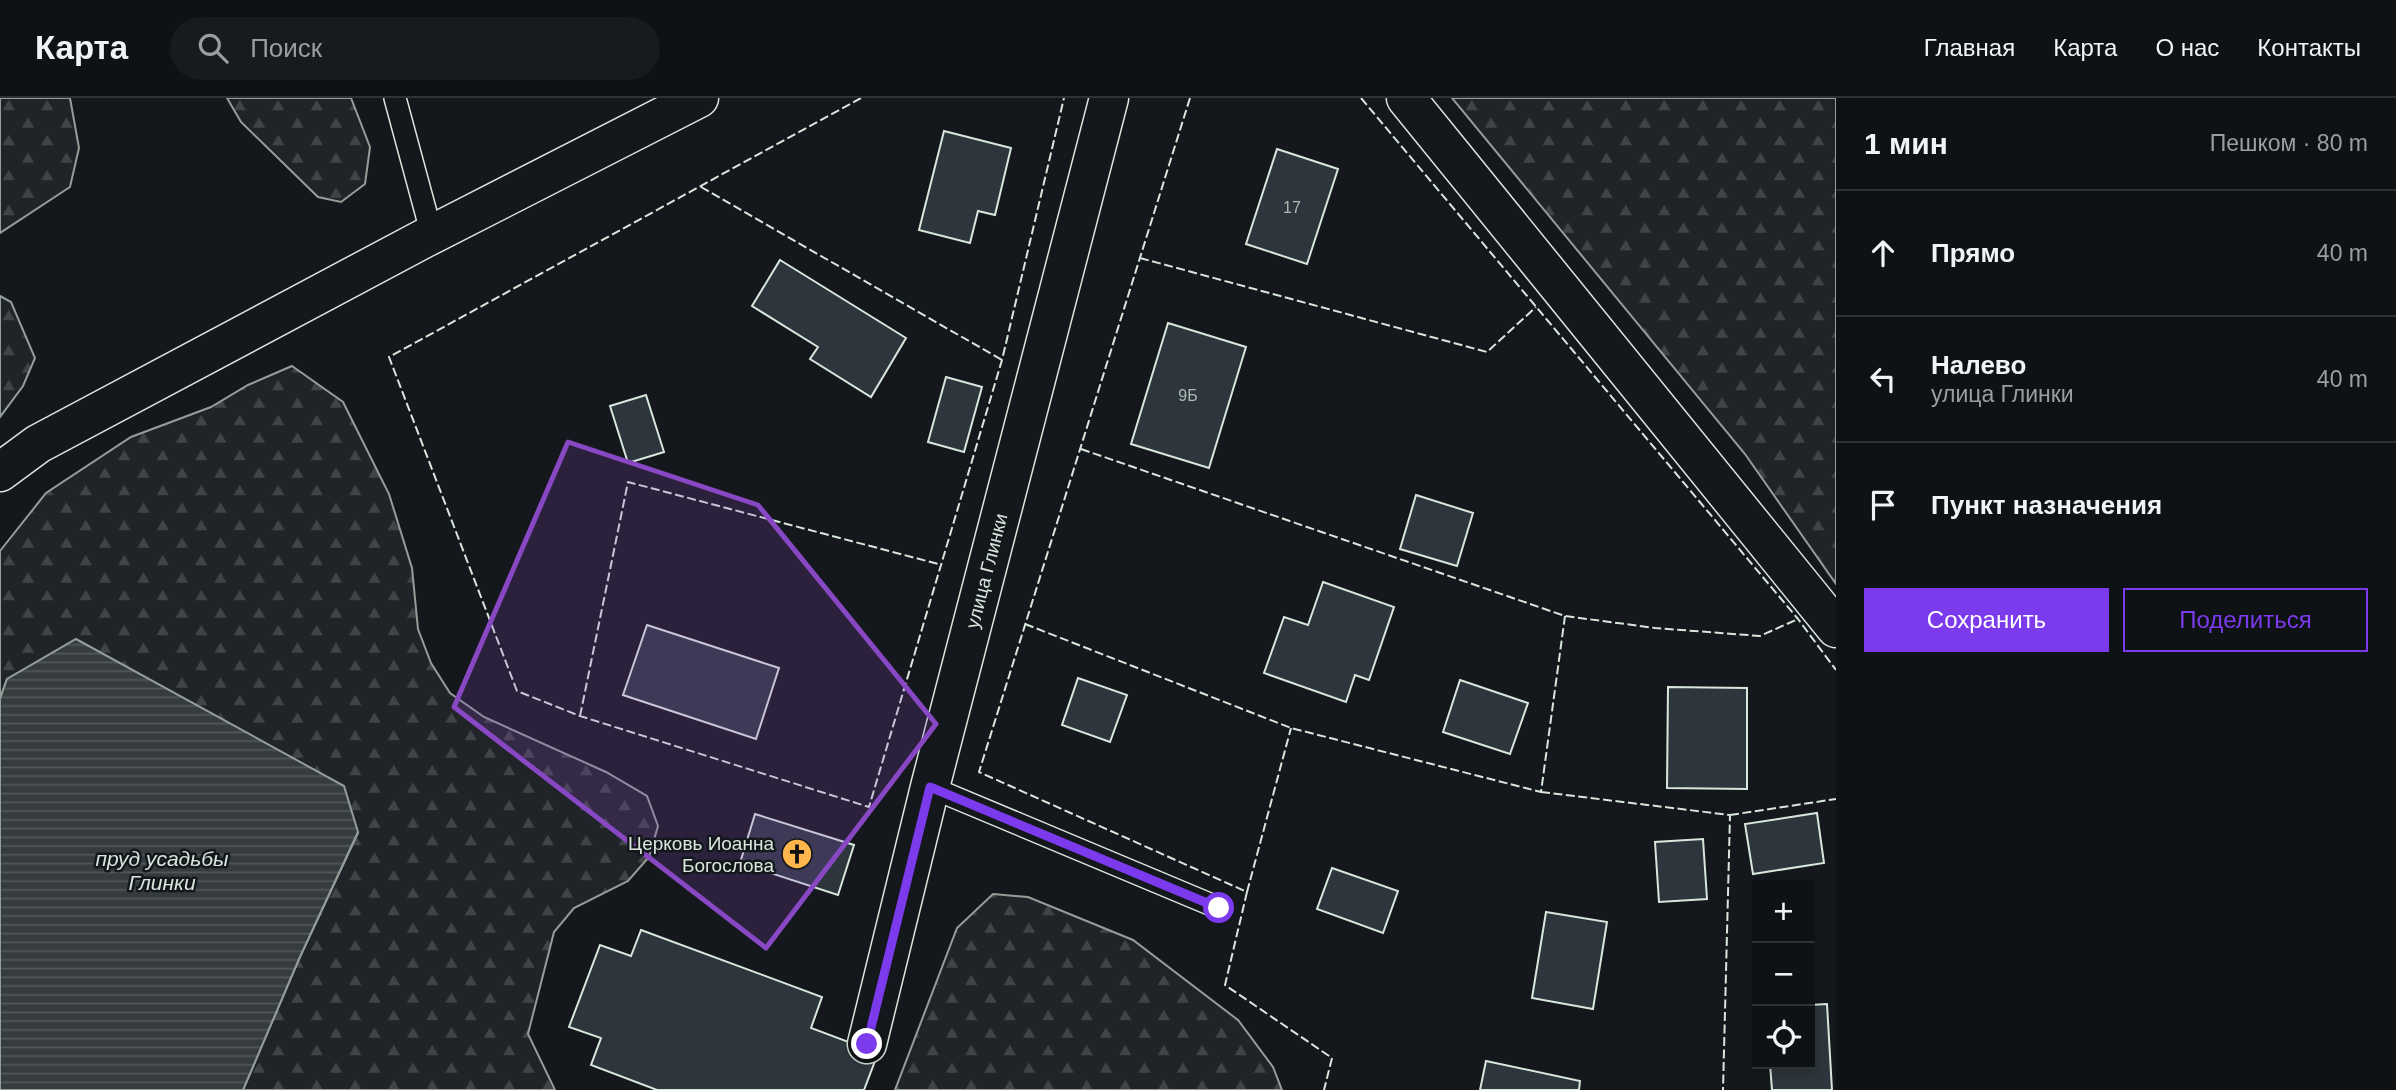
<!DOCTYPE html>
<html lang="ru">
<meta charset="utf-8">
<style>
:root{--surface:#0f1215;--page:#181b1e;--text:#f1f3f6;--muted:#9b9ea0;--line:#2f3234;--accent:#7c3aed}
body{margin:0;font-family:Arial,sans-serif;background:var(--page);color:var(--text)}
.controls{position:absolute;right:21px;bottom:21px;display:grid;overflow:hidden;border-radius:0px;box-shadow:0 4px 10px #0003}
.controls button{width:63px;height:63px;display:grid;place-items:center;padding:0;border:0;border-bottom:2px solid var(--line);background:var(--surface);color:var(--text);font:35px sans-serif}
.stop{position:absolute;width:21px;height:21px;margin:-16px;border:5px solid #7c3aed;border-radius:50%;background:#fff}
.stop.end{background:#7c3aed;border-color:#fff;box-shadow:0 2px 7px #0008}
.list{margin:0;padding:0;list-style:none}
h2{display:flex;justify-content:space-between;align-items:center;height:91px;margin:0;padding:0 28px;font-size:30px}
h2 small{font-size:23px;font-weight:400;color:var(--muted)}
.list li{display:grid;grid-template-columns:46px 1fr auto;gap:21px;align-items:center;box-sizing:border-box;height:126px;padding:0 28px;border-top:2px solid var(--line)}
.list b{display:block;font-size:26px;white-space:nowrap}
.list p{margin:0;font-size:23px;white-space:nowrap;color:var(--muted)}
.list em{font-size:23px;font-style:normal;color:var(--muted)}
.actions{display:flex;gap:14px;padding:21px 28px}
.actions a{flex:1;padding:16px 0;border:2px solid var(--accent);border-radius:0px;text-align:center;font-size:24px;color:var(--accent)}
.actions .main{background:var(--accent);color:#fff}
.icon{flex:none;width:38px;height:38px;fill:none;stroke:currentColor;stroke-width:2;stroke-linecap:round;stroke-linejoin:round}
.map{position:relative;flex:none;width:1836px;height:992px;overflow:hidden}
header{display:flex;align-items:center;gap:42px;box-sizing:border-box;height:98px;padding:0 35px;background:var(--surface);border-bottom:2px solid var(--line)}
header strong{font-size:33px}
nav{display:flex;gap:38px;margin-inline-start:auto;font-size:24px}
.search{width:490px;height:63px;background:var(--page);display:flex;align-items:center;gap:18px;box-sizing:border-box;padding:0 24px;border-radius:38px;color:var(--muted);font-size:26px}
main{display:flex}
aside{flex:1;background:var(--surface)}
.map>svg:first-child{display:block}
.forest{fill:url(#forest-firs);stroke:#939e99;stroke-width:2}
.water{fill:url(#water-rules);stroke:#939e99;stroke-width:2}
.building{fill:#2c363c;stroke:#d8e6dc;stroke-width:2}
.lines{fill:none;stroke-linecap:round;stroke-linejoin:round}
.service-casing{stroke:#d8e6dc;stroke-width:24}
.minor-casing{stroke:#d8e6dc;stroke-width:41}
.tertiary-casing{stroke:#d8e6dc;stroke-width:41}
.service{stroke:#14181c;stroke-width:21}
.minor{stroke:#14181c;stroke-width:38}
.tertiary{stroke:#14181c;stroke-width:38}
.fence{stroke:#d8e6dc;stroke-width:2;stroke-dasharray:9 3.5;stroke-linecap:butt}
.route{stroke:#7c3aed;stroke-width:9}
.marked{fill:#8948c3;fill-opacity:0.2;stroke:#8948c3;stroke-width:5;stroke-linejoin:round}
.labels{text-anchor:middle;stroke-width:5;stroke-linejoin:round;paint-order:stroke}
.number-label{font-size:16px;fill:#adbab4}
.street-label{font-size:19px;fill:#d8e6dc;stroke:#14181c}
.poi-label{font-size:19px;fill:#d8e6dc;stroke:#14181c;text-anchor:end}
.water-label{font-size:21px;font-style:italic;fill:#d8e6dc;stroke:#14181c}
</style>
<header>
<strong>Карта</strong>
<div class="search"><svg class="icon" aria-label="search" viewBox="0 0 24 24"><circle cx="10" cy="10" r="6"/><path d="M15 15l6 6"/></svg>Поиск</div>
<nav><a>Главная</a><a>Карта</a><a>О нас</a><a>Контакты</a></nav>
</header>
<main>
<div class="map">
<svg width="1836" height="992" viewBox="0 0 1836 992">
<defs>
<pattern id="forest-firs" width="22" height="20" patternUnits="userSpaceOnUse" patternTransform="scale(1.75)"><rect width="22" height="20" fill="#202428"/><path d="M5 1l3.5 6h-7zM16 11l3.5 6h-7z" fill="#404447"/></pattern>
<pattern id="water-rules" width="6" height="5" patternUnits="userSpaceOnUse" patternTransform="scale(1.75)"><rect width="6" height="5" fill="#363b3e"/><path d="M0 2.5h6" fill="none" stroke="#525759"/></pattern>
</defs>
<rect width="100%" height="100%" fill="#14181c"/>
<path class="forest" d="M0,0H70L79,50L70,89L0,135Z
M227,0H351L370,49L365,86L341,104L318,99L241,24Z
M1452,0H1836V486L1745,356Z
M0,198L11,204L35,260L23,288L0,319Z
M292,268L343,304L389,396L412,470L418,531L431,565L450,595L484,619L606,674L647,698L658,728L649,759L628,783L574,810L554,834L528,936L555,992H243L299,861L358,735L7,581L0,601V453L46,395L131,339L211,309L248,287Z
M993,796L1028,799L1133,842L1238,922L1273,969L1282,992H895L957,830Z"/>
<path class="water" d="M76,541L344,688L358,734L299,861L243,992H0V601L7,581Z"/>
<path class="building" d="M944,33L1011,50L995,117L978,113L970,145L919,132Z
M1277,51L1338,71L1307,166L1246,146Z
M780,162L906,240L871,299L810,261L818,249L752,208Z
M1168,225L1246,249L1209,370L1131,346Z
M946,279L982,289L964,354L928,344Z
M646,297L664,354L628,365L610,308Z
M1416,397L1473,415L1457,468L1400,451Z
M1323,484L1394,509L1369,582L1355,577L1346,604L1264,575L1284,519L1308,527Z
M647,527L779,570L756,641L623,597Z
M1078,580L1127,597L1110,644L1062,627Z
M1460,582L1528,605L1510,656L1443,634Z
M1668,589L1747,590V691L1667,690Z
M1817,715L1824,765L1753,776L1745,726Z
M755,716L854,747L838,797L740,765Z
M1703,741L1707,801L1659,804L1655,744Z
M1332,770L1398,793L1383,835L1317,811Z
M1546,814L1607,824L1593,911L1532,900Z
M641,832L822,899L811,930L878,955L864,992H657L591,967L601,940L569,929L600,847L631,858Z
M1827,906L1832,992H1772L1770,966H1810V907Z
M1486,963L1580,983L1579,992H1480Z"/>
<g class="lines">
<g class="service-casing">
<path id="service" d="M395,0L432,137
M930,689L1219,810"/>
</g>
<g class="minor-casing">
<g id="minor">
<path d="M1406,0L1836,530"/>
<path id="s1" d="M867,946L930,689L1109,0"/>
</g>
</g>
<g class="tertiary-casing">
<path id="tertiary" d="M0,374L38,346L423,141L699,0"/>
</g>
<use href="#service" class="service"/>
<use href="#minor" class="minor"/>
<use href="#tertiary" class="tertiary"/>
<path class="fence" d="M861,0L389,259L517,593L580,618L869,709L1002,262L1064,0
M1190,0L979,674L1247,794L1225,887L1332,960L1324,992
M1361,0L1798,521L1836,572
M701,89L1002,262
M1140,160L1487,254L1536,209
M1081,351L1565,518L1655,530L1760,538L1798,521
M1025,526L1291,630L1541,694L1565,518
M580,618L628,384L942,467
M1541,694L1730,717L1723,992
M1730,717L1836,701
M1247,794L1291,630"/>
</g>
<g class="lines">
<path class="route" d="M867,946L930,689L1219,810"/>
</g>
<path class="marked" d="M568,344L758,407L936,626L766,850L454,609Z"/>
<defs>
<g id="church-disc" transform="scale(1.575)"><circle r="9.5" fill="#ffb74d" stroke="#14181c"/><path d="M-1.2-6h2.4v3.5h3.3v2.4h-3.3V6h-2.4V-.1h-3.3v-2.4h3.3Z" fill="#111"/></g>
</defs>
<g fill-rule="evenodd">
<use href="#church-disc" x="797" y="756"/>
</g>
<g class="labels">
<g class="number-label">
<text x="1292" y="115">17</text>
<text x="1188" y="303">9Б</text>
</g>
<g class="street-label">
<text dy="7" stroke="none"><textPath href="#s1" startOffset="488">улица Глинки</textPath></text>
</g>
<g class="poi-label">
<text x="774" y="752">Церковь Иоанна<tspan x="774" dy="22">Богослова</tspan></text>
</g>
<g class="water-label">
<text x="162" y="768">пруд усадьбы<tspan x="162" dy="24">Глинки</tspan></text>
</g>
</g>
</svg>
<div class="controls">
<button>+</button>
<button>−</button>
<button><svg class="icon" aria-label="locate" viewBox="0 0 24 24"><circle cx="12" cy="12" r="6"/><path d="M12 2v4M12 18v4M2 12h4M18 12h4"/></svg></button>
</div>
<div class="stop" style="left:1219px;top:810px"></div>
<div class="stop end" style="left:867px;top:946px"></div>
</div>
<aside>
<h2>1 мин<small>Пешком · 80 m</small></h2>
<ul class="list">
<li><svg class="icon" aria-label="ahead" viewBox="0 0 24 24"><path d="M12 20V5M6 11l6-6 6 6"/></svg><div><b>Прямо</b></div><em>40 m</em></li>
<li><svg class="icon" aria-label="left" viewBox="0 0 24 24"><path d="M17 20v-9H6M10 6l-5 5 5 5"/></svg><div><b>Налево</b><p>улица Глинки</p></div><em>40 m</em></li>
<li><svg class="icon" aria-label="arrive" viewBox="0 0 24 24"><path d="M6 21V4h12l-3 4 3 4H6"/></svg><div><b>Пункт назначения</b></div></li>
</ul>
<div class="actions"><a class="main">Сохранить</a><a>Поделиться</a></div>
</aside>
</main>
